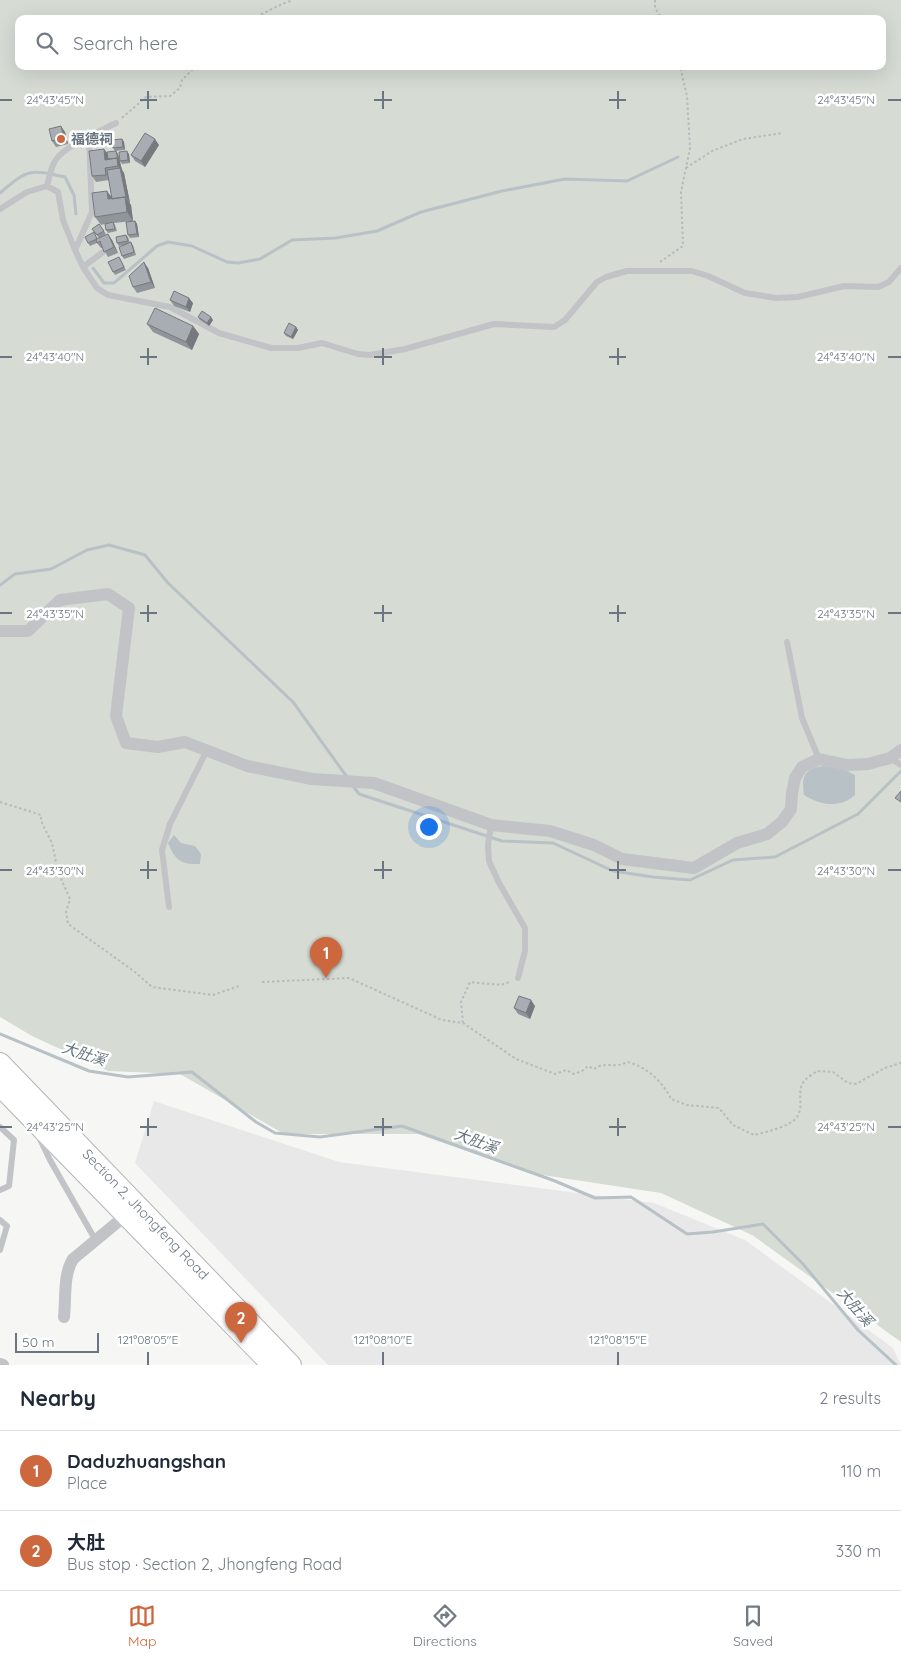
<!DOCTYPE html>
<meta charset="utf-8">
<style>
:root{--surface:#fff;--page:#f6f6f7;--text:#1f2937;--muted:#747a83;--line:#e0e1e3;--accent:#cd683e}
body{margin:0;font-family:Quicksand,"Noto Sans TC",sans-serif;background:var(--page);color:var(--text)}
.scale{position:absolute;left:15px;bottom:12px;width:84px;box-sizing:border-box;padding-left:5px;border:2px solid #6a7581;border-top:0;font-size:14px;line-height:18px;white-space:nowrap;color:#6a7581;-webkit-text-stroke:4px #fff;paint-order:stroke}
.you{position:absolute;left:428px;top:826px;width:18px;height:18px;margin:-12px;border:4px solid #fff;border-radius:50%;background:#1a73e8;box-shadow:0 0 0 8px #1a73e833}
.badge{display:grid;place-items:center;width:32px;height:32px;border-radius:50%;background:var(--accent);color:#fff;font-size:16px;font-weight:700}
.pin{position:absolute;translate:-50% -41px;filter:drop-shadow(0 1px 2px #0008)}
.pin::after{content:'';position:absolute;top:26px;width:18px;height:15px;background:inherit;clip-path:polygon(0 0,100% 0,50% 100%)}
.list{margin:0;padding:0;list-style:none}
h2{display:flex;justify-content:space-between;align-items:center;height:65px;margin:0;padding:0 20px;font-size:21px}
h2 small{font-size:16px;font-weight:400;color:var(--muted)}
.list li{display:grid;grid-template-columns:32px 1fr auto;gap:15px;align-items:center;box-sizing:border-box;height:80px;padding:0 20px;border-top:1px solid var(--line)}
.list b{display:block;font-size:19px;white-space:nowrap}
.list p{margin:0;font-size:16px;white-space:nowrap;color:var(--muted)}
.list em{font-size:16px;font-style:normal;color:var(--muted)}
.icon{flex:none;width:28px;height:28px;fill:none;stroke:currentColor;stroke-width:2;stroke-linecap:round;stroke-linejoin:round}
.map{position:relative;flex:none;width:901px;height:1365px;overflow:hidden}
.search{position:absolute;background:var(--surface);box-shadow:0 5px 20px #0002;left:15px;right:15px;top:15px;height:55px;display:flex;align-items:center;gap:12px;box-sizing:border-box;padding:0 18px;border-radius:10px;color:var(--muted);font-size:19px}
.sheet{height:225px;background:var(--surface)}
nav{display:flex;justify-content:space-around;align-items:center;box-sizing:border-box;height:70px;border-top:1px solid var(--line);background:var(--surface);font-size:14px;color:var(--muted)}
nav a{display:grid;justify-items:center;gap:2px}
nav .on{color:var(--accent)}
.map>svg:first-child{display:block}
.built{fill:#e7e8e7}
.green{fill:#d6dbd4;fill-rule:evenodd}
.water{fill:#b8c1c6}
.lines{fill:none;stroke-linecap:round;stroke-linejoin:round}
.stream{stroke:#b8c1c6;stroke-width:3}
.primary-casing{stroke:#b2b5b9;stroke-width:22}
.path{stroke:#b8bbbd;stroke-width:2;stroke-dasharray:2.5 2.5;stroke-linecap:butt}
.service{stroke:#c1c3c7;stroke-width:6}
.minor{stroke:#c1c3c7;stroke-width:12}
.primary{stroke:#fff;stroke-width:20}
.wall{fill:#90959a}
.shaded-wall{fill:#76797d}
.building{fill:#a8adb3;stroke:#76797d}
.ticks{fill:none;stroke:#6a7581;stroke-width:2}
.poi-dot{fill:#cd683e;stroke:#fff;stroke-width:2}
.labels{text-anchor:middle;stroke-width:5;stroke-linejoin:round;paint-order:stroke}
.poi-label{font-size:14px;font-weight:bold;fill:#6a7581;stroke:#fff;text-anchor:start}
.street-label{font-size:14px;fill:#6a7581;stroke:#fff}
.water-label{font-size:15px;font-style:italic;fill:#65757d;stroke:#fff}
.ticks-label{font-size:12px;text-anchor:middle;fill:#6a7581;stroke:#fff;stroke-width:5;stroke-linejoin:round;paint-order:stroke}
</style>
<div class="map">
<svg width="901" height="1365" viewBox="0 0 901 1365">
<rect width="100%" height="100%" fill="#f6f7f4"/>
<path class="built" d="M154,1101L339,1162L654,1203L745,1240L893,1348L901,1365H328L135,1163Z"/>
<path class="green" d="M0,0H901V1342L752,1235L661,1193L529,1173L418,1134H284L180,1074L108,1071L32,1036L0,1017ZM19,19H882V66H19Z"/>
<path class="water" d="M824,766L841,768L855,775V795C839,809 820,805 804,795C801,776 805,768 824,766Z
M174,835L181,843L195,846L201,854L200,864C181,865 175,860 168,843Z"/>
<g class="lines">
<path class="stream" d="M0,193C28,169 29,169 65,177L74,195L76,214
M93,268L104,283H114L157,246L168,242L192,246L227,262L238,263L260,259L292,240L336,238L377,231L421,212L502,191L565,179L627,181L678,157
M0,585L15,574L51,569L87,550L109,545L145,555L168,583L293,702L347,777
M353,786L359,794L502,841L553,843L613,871L653,877L690,880L733,860L775,857L858,814L901,771
M0,1034L89,1071L128,1077L192,1072L256,1122L275,1133L320,1137L402,1126L555,1181L595,1198L631,1197L687,1234L713,1232L763,1224L803,1264L858,1330L896,1365"/>
<g class="primary-casing">
<g id="primary">
<path id="s1" d="M0,1063L291,1365"/>
<path d="M0,1086L272,1365"/>
</g>
</g>
<path class="path" d="M655,0V8L662,19
M252,19L282,4L293,0
M122,118L146,97L170,96L180,88L182,80L196,66
M686,168L712,151L743,139L783,133
M660,262L683,246L681,192L690,148L687,96L680,66
M0,802L41,815V821L52,843L58,872L70,899L66,912L68,924L135,972L152,987L213,995L239,986
M262,982L349,978L442,1020L463,1023L516,1059L555,1074L566,1070L574,1074L582,1071L588,1066L594,1069C604,1061 617,1069 627,1062C646,1066 663,1082 671,1099L687,1105L719,1108L733,1125L754,1135C765,1132 790,1127 797,1117C805,1106 795,1091 805,1080C808,1077 813,1074 817,1071L833,1072L848,1083L856,1084L885,1068L901,1063
M463,1023L461,1002L470,982L501,985L509,982"/>
<path class="service" d="M47,186C50,175 52,161 61,154C74,142 100,131 116,123
M0,209L27,192L47,186L58,192L63,220L75,250L83,267L97,288L108,295L170,307L219,333L271,348H298L322,343L358,354L370,355L405,349L494,324L554,327L565,320L597,282L606,277L627,271H692L708,276L745,293L776,298L798,297L844,286L878,287L889,282L901,268
M75,250L92,212L89,137
M83,267L103,252
M787,642L802,718L819,759
M890,758L901,765
M491,825L488,845L489,861L498,881L525,928V951L518,978
M169,907L162,850L170,824L207,750
M0,1127L14,1140L9,1186L0,1190
M39,1137L50,1160L96,1241
M0,1220L7,1226L0,1250"/>
<path class="minor" d="M0,631H28L60,600L108,594L129,608L116,716L126,743L158,747L185,742L247,766L312,779L374,783L491,825L550,831L594,845L622,859L694,868L737,843L767,834L782,822L791,809L792,793L795,778L802,767L819,759L847,765L868,764L890,758L901,750
M64,1317C66,1299 63,1275 73,1259L131,1211
M0,1364L3,1365"/>
<use href="#primary" class="primary"/>
</g>
<path class="wall" d="M65,132L68,144L56,147L52,141Z
M122,139L124,142L125,150L115,151L113,148Z
M159,145L145,167L135,161L131,155Z
M104,149L107,154L116,151L118,154L122,170L124,173L130,203H129L131,205L133,221L114,223L115,225L117,231L108,233L106,230L105,224L101,225L95,217L112,197L109,180L96,182L92,176Z
M129,154L130,163L122,164L120,161Z
M135,221L137,224L139,237L130,238L128,235Z
M99,224L106,234L101,237L112,240L118,253L108,257L103,248H101L97,243L90,246L88,243L99,238L92,229Z
M126,235L128,237L130,243L133,245L136,255L124,259L122,256L123,245L119,246L117,243Z
M119,257L126,270L115,275L113,272Z
M148,268L155,288L137,293L133,287Z
M170,300L193,303L190,312L174,306Z
M198,317L213,320L209,326L200,320Z
M147,324L193,326L199,334L192,350L153,332Z
M296,327L298,330L293,339L286,336L284,333Z
M535,1006L530,1019L518,1014L514,1008Z"/>
<path class="shaded-wall" d="M61,126L65,132L68,144L64,138Z
M122,139L124,142L125,150L123,147Z
M155,139L159,145L145,167L141,161Z
M104,149L108,154L109,165L105,160Z
M116,151L118,154L122,170L124,173L130,203L126,197L121,170L118,166Z
M127,151L129,154L130,163L128,160Z
M107,191L113,199H108Z
M125,197L131,205L133,221L127,212Z
M135,221L137,224L139,237L137,234Z
M108,234L112,240L118,253L114,247Z
M144,262L148,268L155,288L151,282Z
M189,298L193,303L190,312L186,307Z
M211,317L213,320L209,326L207,323Z
M193,326L199,334L192,350L186,342Z
M296,327L298,330L293,339L291,337Z
M531,1000L535,1006L530,1019L526,1013Z"/>
<path class="building" d="M61,126L64,138L52,141L49,129Z
M145,133L155,139L141,161L131,155Z
M122,139L123,147L113,148L112,140Z
M104,149L105,160L117,158L118,166L105,168L106,175L92,176L89,151Z
M116,151L118,159L117,158L108,159L107,152Z
M127,151L128,160L120,161L119,152Z
M120,168L126,197L112,199L107,170Z
M107,191L108,199L125,197L127,212L95,217L92,193Z
M135,221L137,234L128,235L126,222Z
M113,222L115,229L106,230L105,224Z
M99,224L104,231L97,235L92,229Z
M94,232L97,239L88,243L85,237Z
M108,234L114,247L104,252L100,241L97,243L96,239Z
M126,235L128,241L117,243L116,237Z
M131,242L134,252L122,256L119,247Z
M119,257L124,267L113,272L108,262Z
M144,262L151,282L133,287L129,276Z
M174,291L189,298L186,307L170,300Z
M155,308L193,326L186,342L147,324Z
M202,311L211,317L207,323L198,317Z
M289,323L296,327L291,337L284,333Z
M901,791V802L895,798Z
M519,996L531,1000L526,1013L514,1008Z"/>
<path class="ticks" d="M148,91V109M383,91V109M618,91V109M0,100H12M140,100H157M374,100H392M609,100H626M888,100H901M148,348V365M383,348V365M618,348V365M0,357H12M140,357H157M374,357H392M609,357H626M888,357H901M148,605V622M383,605V622M618,605V622M0,613H12M140,613H157M374,613H392M609,613H626M888,613H901M148,861V879M383,861V879M618,861V879M0,870H12M140,870H157M374,870H392M609,870H626M888,870H901M148,1118V1136M383,1118V1136M618,1118V1136M0,1127H12M140,1127H157M374,1127H392M609,1127H626M888,1127H901M148,1352V1365M383,1352V1365M618,1352V1365"/>
<circle class="poi-dot" cx="61" cy="139" r="5"/>
<g class="labels">
<g class="poi-label">
<text x="71" y="144">福德祠</text>
</g>
<g class="street-label">
<text dy="5" stroke="none"><textPath href="#s1" startOffset="210">Section 2, Jhongfeng Road</textPath></text>
</g>
<g class="water-label">
<text transform="translate(84 1054) rotate(18)" y="5">大肚溪</text>
<text transform="translate(476 1141) rotate(20)" y="5">大肚溪</text>
<text transform="translate(855 1307) rotate(49)" y="5">大肚溪</text>
</g>
</g>
<g class="ticks-label">
<text x="55" y="104">24°43'45"N</text>
<text x="846" y="104">24°43'45"N</text>
<text x="55" y="361">24°43'40"N</text>
<text x="846" y="361">24°43'40"N</text>
<text x="55" y="618">24°43'35"N</text>
<text x="846" y="618">24°43'35"N</text>
<text x="55" y="875">24°43'30"N</text>
<text x="846" y="875">24°43'30"N</text>
<text x="55" y="1131">24°43'25"N</text>
<text x="846" y="1131">24°43'25"N</text>
<text x="148" y="1344">121°08'05"E</text>
<text x="383" y="1344">121°08'10"E</text>
<text x="618" y="1344">121°08'15"E</text>
</g>
</svg>
<div class="scale">50 m</div>
<div class="you"></div>
<div class="pin badge" style="left:326px;top:978px">1</div>
<div class="pin badge" style="left:241px;top:1343px">2</div>
<div class="search"><svg class="icon" aria-label="search" viewBox="0 0 24 24"><circle cx="10" cy="10" r="6"/><path d="M15 15l6 6"/></svg>Search here</div>
</div>
<section class="sheet">
<h2>Nearby<small>2 results</small></h2>
<ul class="list">
<li><span class="badge">1</span><div><b>Daduzhuangshan</b><p>Place</p></div><em>110 m</em></li>
<li><span class="badge">2</span><div><b>大肚</b><p>Bus stop · Section 2, Jhongfeng Road</p></div><em>330 m</em></li>
</ul>
</section>
<nav>
<a class="on"><svg class="icon" aria-label="map" viewBox="0 0 24 24"><path d="M3 6l6-2 6 2 6-2v14l-6 2-6-2-6 2zM9 4v14M15 6v14"/></svg>Map</a>
<a><svg class="icon" aria-label="directions" viewBox="0 0 24 24"><path d="M12 3l9 9-9 9-9-9zM9 14v-3h6M13 9l2 2-2 2"/></svg>Directions</a>
<a><svg class="icon" aria-label="saved" viewBox="0 0 24 24"><path d="M7 4h10v16l-5-4-5 4z"/></svg>Saved</a>
</nav>
